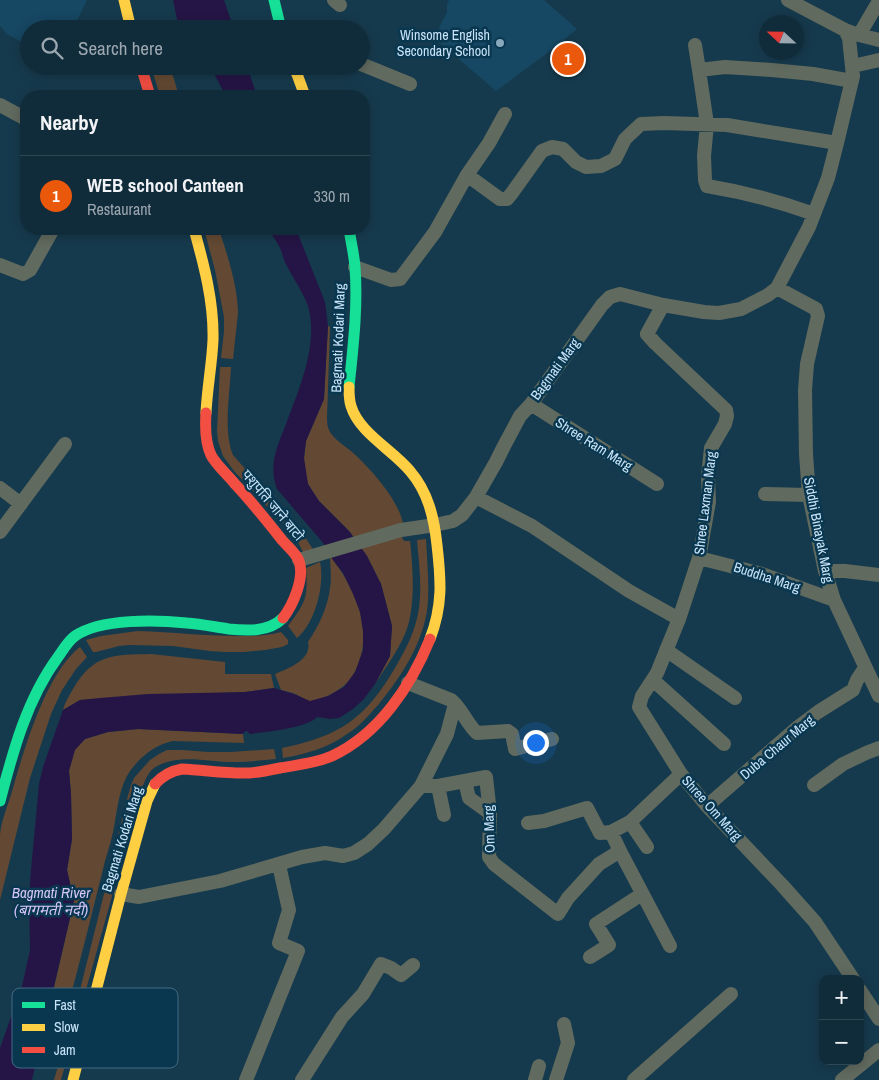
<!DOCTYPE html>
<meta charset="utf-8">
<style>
:root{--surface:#102c3a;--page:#193442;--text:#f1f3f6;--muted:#9ca7af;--line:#304854;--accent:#ea580c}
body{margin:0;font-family:"Archivo Narrow","Noto Sans Devanagari",sans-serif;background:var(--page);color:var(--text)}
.controls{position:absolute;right:15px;bottom:15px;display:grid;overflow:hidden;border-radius:10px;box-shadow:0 2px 12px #0003}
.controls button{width:45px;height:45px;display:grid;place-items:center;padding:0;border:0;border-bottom:1px solid var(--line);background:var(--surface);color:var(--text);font:25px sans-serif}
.compass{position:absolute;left:759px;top:15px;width:45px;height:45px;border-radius:50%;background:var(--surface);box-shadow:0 2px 12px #0003;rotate:292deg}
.you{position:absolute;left:535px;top:742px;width:18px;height:18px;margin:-12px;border:4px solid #fff;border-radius:50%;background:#1a73e8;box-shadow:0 0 0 8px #1a73e833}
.badge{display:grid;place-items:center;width:32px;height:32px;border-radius:50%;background:var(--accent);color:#fff;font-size:16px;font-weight:700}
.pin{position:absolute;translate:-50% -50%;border:2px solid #fff;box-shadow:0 1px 5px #0006}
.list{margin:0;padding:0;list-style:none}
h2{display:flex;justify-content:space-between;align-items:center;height:65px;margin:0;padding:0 20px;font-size:21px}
h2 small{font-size:16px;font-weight:400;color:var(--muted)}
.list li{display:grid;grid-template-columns:32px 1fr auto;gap:15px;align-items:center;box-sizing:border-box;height:80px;padding:0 20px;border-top:1px solid var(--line)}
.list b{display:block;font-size:19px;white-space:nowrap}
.list p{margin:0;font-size:16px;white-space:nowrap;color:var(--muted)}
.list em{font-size:16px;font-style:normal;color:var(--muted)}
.icon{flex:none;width:28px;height:28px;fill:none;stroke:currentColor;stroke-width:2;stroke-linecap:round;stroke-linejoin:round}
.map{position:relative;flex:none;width:879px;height:1080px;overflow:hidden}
.search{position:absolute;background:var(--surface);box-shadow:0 2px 12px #0003;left:20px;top:20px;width:350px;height:55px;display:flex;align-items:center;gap:12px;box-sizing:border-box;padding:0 18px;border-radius:28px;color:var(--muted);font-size:19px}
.panel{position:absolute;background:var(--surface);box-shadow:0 2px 12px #0003;left:20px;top:90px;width:350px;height:145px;border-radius:20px}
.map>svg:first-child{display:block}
.built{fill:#164763}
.green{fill:#634933}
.water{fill:#251546}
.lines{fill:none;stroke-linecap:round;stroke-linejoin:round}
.street{stroke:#616a5e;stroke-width:14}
.fast{stroke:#16e098;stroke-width:11}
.slow{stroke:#ffcf43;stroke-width:11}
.jam{stroke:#f24e42;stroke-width:11}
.poi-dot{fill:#8aa8bc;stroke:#0a3750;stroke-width:2}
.labels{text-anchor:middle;stroke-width:5;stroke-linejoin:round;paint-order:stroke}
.poi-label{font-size:14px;fill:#c8e4f8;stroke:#0a3750;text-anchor:end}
.street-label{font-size:14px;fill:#c8e4f8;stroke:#0a3750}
.water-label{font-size:15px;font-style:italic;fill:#d7c7fb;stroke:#0a3750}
.key{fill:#0a3750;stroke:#436b82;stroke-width:1}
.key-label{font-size:14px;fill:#c8e4f8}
</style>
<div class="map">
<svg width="879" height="1080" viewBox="0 0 879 1080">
<rect width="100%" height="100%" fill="#163a4d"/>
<path class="built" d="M0,0H87L73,29H29V46L7,34L0,26Z
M449,0H544L577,29L550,51L496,91L434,38L447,12V5Z"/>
<path class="green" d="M151,66H170L179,96H160Z
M204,229H219C227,254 238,287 238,313L233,359L221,358L224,332V317L215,270Z
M328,326L330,327L327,417C327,422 327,427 330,432C335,440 345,446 352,452C370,468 399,500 403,524L397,528L404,541H410C413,568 416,608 405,634C398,651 385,668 375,684L390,656L392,626L381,584L367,556L350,532L319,501L314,494L308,484L305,473L304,458L306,441L324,399Z
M220,367H231C230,393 223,431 233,455L305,537L314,551L304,554L298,542L291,532L234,471L223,456L218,441L217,431Z
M426,539C427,563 430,587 427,611C421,647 400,678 378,705C368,716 359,727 347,734C328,748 306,754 283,758L282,748C340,736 365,719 395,668C406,649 416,630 419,608C422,586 419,563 417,540Z
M330,556C354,586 372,625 359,663C355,674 348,684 338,690C332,694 317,702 309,701C305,700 300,696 295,694C291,692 285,691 281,690L275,674C289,668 312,660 308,642C319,626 328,606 330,588C332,577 330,566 330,556Z
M320,562C325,585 315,623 297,638L288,626C306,602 308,598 306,568Z
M138,631C172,632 205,636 239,636C254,636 266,636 281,632L288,640V644L282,647L265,650L244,652H225L210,651L173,646L129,645L119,646L96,652H93L86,640L101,636Z
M80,647L87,657L76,669L62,690L51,714L30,778L0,900C0,879 0,857 0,835C1,822 7,807 11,795C23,753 45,674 80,647Z
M151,654L225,662V674H271L274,688L245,692L80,700L63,710C65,702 69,696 73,689C94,653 114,655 151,654Z
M138,729L243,734L244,743L173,741C155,744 136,760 127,776C118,793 117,813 113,832C111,841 108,851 105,861C88,929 72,996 51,1063L37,1061L74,901L67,870L72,839L71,794L69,771L71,761L74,750L85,739L108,732Z
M274,749L276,759C263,760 250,762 237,762C211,763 178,752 154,768C146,774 143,786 140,795L61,1080H54L79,994L104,894L126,803L131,785L134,778L150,760L159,754L167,750H182L208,752H231Z"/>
<path class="water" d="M173,0H224L234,29H179Z
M208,66H247L257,96H226L211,68Z
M268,229H296L325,302L328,326L324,399L306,441L304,458L308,484L319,501L349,531L367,556L381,584L392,626L390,656L375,684L364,699L353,709L339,718L330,719L317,717C308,728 265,732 250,734L247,731L244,732L243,734L138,729L108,732L85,739L75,750L69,771L71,794L72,839L67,870L74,901L32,1080H0V1048L22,986L30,950L29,897L31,870L39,784L43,767L63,710L80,700L100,698L148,694L245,692L274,688L294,694L310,701L328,696L344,687L355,672L363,650V631L360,612L353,594L343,573L330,556L324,544L277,489C268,465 277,447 286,424C299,389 319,344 308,306C304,294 293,278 287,266C283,260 283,254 280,248C277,241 272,235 268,229Z"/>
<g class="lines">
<path class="street" d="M334,0L340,5
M788,0L845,30L859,35L879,40
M859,35L879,1
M695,45L699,70
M361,64L410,84
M853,66L879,60
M295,70L308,66
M0,105L26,119
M467,175L500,199H507L512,193L542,151L552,147L563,149L576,162L586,167L601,166L615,159L625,139L641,124L664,123L727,125L837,143
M814,214C779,201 743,192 707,186L705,180L704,156L707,124L699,70L725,67L772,70L813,74L852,81
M0,265L23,274L30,270L53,229
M355,267L391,280L400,279L435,232L467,175L489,143L505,114
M777,288L816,309L818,316L807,364L805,390L806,454L809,495L825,571L834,600L879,696
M663,305L647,334L655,343L726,410L727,416L725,424L711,448L708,476L709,502L699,558L679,619L657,673L642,696L639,707L681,774L707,806L782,885L815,922L853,979
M531,404L657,484
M0,488L21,504
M765,494L809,495
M476,497L532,526L629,591L679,619
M0,532L65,444
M699,558L762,574L834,600
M299,560L401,530L435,525L453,521L462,515L476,497L496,462L504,446L520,416L531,404L602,305L610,297L620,294L663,305L704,312L719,313L741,309L768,295L777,288L809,227L828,178L837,143L853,76L849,38L845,30
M825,571H845L879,575
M666,650L735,698
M653,680L724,744
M408,683L451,700C462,709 467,724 477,733L508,731L512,734L515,749L552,739
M455,704L447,734L421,786H438L486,777L490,813L489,857L494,864L558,914L568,898L599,864L620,851L670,946
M465,781L469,798L490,813
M814,785L843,764L866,753L879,748
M438,786L444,815
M707,806L798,727L818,712L853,690L857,680L865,668
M630,822L681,774
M528,823L544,821L587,808L600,833L611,832
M620,851L611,832L630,822L647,847
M121,894L139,897L220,881L302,857L325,853L343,856L354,853L368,844L384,829L421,786
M590,957L609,945L596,924L642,894
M860,990L879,1019
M246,1080L298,951L279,943L289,910L279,865
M302,1080L342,1017L363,994L381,964L391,968L401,975L413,965
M535,1080L539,1066
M556,1080L568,1043L564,1024
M634,1080L731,994
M842,1080L879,1050"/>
<path class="fast" d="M274,0L281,29
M349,229C351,242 354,254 355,267C358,307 353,348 349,387
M0,801C13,751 27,699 58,657C63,650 68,641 75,636C101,618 157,620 187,623C201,624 215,627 229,629C247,631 269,632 283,618"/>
<path class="slow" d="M124,0L131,29
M294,66L305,96
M194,229C204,265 214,302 213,340C212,364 207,389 206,413
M349,387C349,394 349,400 351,406C359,433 393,450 410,471C428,492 434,517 437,545C441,580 443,605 430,639
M73,1080L121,894L147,801L155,784"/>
<path class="jam" d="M141,66L150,96
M206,413C205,427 205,442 211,455C216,465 228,475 235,484C252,502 267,521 282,540C288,547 296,553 299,561C305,578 293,605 283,618
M155,784C163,775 171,771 182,769C205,770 227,774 250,773C260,772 270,770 280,768C297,765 316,763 332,756C379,734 411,686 430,639"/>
</g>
<circle class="poi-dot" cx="500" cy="43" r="5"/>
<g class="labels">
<g class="poi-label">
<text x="490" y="40">Winsome English<tspan x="490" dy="16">Secondary School</tspan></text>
</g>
<g class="street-label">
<text transform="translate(338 338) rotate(-88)" y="5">Bagmati Kodari Marg</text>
<text transform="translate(555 369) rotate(-54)" y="5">Bagmati Marg</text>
<text transform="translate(594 444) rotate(32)" y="5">Shree Ram Marg</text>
<text transform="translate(705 503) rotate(-83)" y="5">Shree Laxman Marg</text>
<text transform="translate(273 505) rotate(50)" y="5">पशुपति जाने बाटो</text>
<text transform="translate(819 530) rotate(79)" y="5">Siddhi Binayak Marg</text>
<text transform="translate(767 577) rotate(18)" y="5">Buddha Marg</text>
<text transform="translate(777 747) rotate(-40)" y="5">Duba Chaur Marg</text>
<text transform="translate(712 808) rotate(48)" y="5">Shree Om Marg</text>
<text transform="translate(489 829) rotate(-92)" y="5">Om Marg</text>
<text transform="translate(122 839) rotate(-73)" y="5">Bagmati Kodari Marg</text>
</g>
<g class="water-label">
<text x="51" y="898">Bagmati River<tspan x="51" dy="17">(बागमती नदी)</tspan></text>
</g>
</g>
<rect x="12" y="988" width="166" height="80" rx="8" class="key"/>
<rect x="22" y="1002" width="23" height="6" fill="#16e098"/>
<rect x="22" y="1024" width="23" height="7" fill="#ffcf43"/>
<rect x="22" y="1047" width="23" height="6" fill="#f24e42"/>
<g class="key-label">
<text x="54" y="1010">Fast</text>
<text x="54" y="1032">Slow</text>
<text x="54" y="1055">Jam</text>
</g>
</svg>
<div class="controls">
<button>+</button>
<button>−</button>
</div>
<svg class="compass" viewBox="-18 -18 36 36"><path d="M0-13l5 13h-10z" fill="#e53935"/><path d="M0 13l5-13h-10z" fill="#9ca7af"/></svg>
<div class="you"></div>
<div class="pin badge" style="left:568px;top:59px">1</div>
<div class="search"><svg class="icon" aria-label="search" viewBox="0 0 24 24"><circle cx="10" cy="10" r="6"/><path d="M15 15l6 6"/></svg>Search here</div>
<section class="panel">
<h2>Nearby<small></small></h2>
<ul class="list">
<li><span class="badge">1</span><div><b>WEB school Canteen</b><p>Restaurant</p></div><em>330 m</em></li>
</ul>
</section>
</div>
